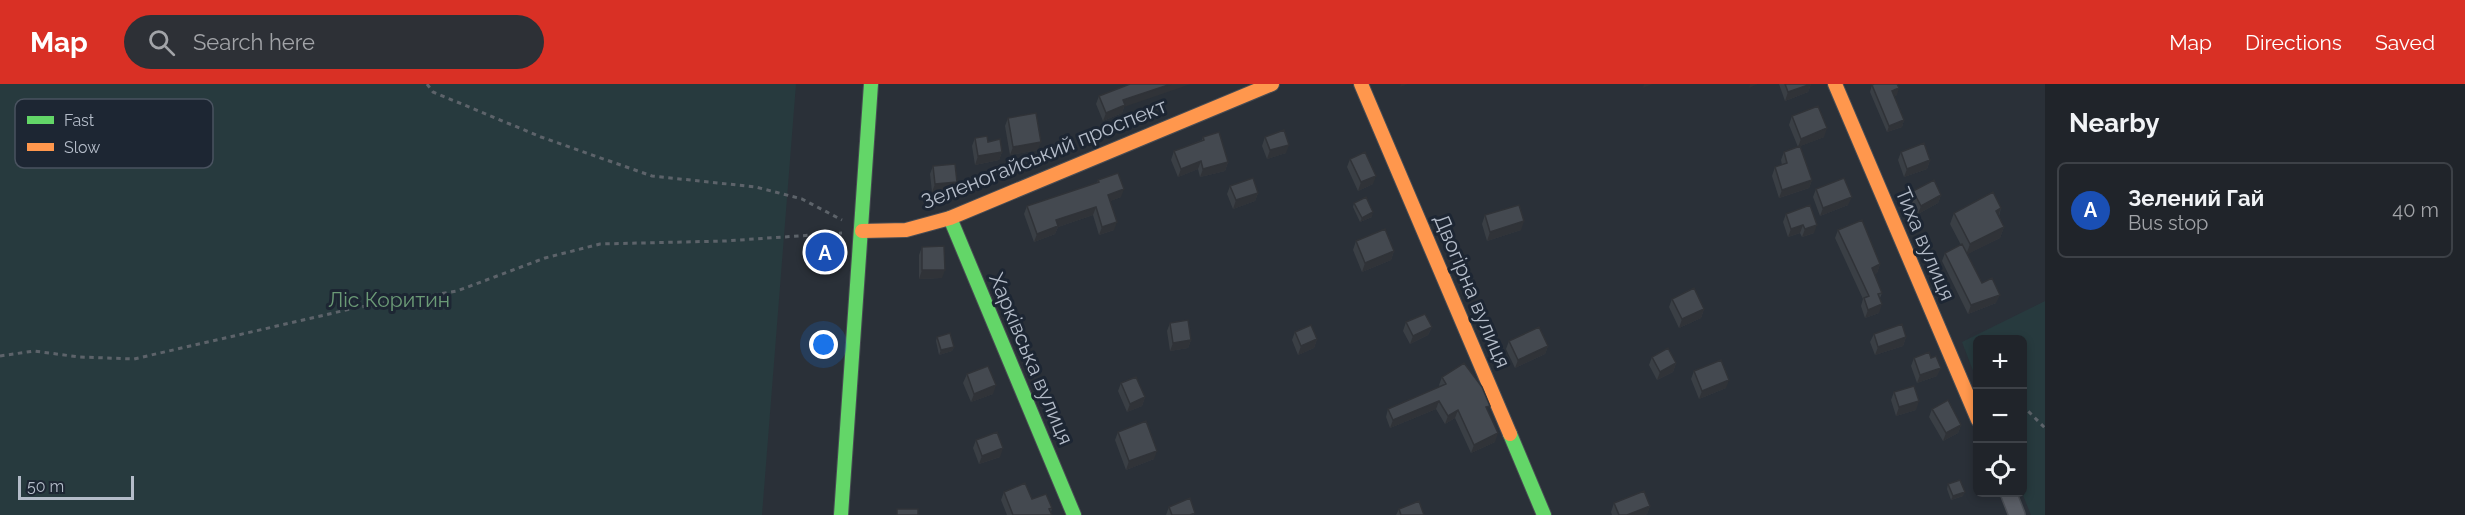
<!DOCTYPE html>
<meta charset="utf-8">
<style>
:root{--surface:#20242a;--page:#2d3036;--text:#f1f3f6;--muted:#a2a4a8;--line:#3d4147;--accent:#d93025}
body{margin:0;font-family:Raleway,sans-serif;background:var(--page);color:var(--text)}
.controls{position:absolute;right:18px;bottom:18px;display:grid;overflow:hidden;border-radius:9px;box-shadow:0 3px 9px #0003}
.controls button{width:54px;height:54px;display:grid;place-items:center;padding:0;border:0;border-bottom:2px solid var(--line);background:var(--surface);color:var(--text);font:30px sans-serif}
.scale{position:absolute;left:18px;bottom:15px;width:116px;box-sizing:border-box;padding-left:6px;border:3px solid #b4bcc9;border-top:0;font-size:16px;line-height:21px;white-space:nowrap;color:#b4bcc9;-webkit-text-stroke:4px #1d2633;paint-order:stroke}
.you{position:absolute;left:824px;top:261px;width:21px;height:21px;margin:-15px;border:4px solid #fff;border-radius:50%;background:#1a73e8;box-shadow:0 0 0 9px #1a73e833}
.badge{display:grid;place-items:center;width:39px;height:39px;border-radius:50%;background:var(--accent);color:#fff;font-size:20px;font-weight:700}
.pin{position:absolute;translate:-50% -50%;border:3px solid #fff;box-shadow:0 2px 6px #0006}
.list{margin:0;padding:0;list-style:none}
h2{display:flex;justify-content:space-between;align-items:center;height:78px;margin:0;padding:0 24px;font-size:26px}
h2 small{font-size:20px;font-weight:400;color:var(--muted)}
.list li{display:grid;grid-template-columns:39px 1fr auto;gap:18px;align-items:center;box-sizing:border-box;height:96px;margin:0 12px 12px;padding:0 12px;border:2px solid var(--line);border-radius:9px}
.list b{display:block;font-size:22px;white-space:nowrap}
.list p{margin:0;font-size:20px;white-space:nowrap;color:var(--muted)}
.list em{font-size:20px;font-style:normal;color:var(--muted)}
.icon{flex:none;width:33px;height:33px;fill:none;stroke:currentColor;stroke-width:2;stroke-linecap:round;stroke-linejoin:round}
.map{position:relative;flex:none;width:2045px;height:431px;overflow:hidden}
header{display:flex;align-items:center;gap:36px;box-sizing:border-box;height:84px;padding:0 30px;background:var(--accent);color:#fff}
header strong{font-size:28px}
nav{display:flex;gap:33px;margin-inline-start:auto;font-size:21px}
.search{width:420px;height:54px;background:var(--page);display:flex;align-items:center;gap:15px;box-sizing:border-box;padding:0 21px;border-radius:33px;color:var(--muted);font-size:22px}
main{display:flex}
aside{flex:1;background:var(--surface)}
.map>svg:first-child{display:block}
.green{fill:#273a3e}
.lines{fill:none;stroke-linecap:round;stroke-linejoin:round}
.street-casing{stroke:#484c53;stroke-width:18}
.fast-casing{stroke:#484c53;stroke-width:16}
.slow-casing{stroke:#484c53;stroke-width:16}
.path{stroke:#5d636a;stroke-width:3;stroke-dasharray:4.5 4.5;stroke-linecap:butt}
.street{stroke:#5a5e66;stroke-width:15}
.fast{stroke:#63d668;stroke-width:14}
.slow{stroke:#ff974d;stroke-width:14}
.wall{fill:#3a3f45}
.shaded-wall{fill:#303338}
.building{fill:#444950;stroke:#303338;stroke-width:1.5}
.labels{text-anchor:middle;stroke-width:6;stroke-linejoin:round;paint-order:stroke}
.street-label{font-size:21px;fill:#b4bcc9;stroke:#1d2633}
.park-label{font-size:21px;fill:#6b9a76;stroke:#1d2633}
.key{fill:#1d2633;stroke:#4a5360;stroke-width:1.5}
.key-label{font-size:16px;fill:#b4bcc9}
</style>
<header>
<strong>Map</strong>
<div class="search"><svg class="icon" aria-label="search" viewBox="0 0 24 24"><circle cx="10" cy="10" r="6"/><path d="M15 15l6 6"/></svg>Search here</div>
<nav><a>Map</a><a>Directions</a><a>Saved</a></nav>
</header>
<main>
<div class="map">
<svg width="2045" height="431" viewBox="0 0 2045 431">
<rect width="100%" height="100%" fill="#2a3038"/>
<path class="green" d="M0,0H796L762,431H0Z
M2045,217V431H2031L2022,409V255H1978L1977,297L1962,258Z"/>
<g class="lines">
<g class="street-casing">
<path id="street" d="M2008,408L2017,431"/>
</g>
<g class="fast-casing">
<path id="fast" d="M950,134L1074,431
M1510,350L1544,431
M841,431L871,0"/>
</g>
<g class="slow-casing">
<path id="slow" d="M1361,0L1510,350
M1835,0L1978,336
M862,147L906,146L950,134L1272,0"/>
</g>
<path class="path" d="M427,0L433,8L541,53L652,92L756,103L802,115L842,136
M0,272L34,267L79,273L134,275L355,224L457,207L545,174L600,160L725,157L842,149
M2022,321L2045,344"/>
<use href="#street" class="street"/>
<use href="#fast" class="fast"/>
<use href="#slow" class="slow"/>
</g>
<path class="wall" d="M1779,0H1811L1808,8L1785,17Z
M1872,1L1897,11L1894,12L1904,36L1902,43L1887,48L1870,8Z
M1099,12L1124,23L1122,29L1103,37L1096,20Z
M1792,32L1824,53L1800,62L1812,96L1809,104L1779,114L1772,92L1775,83L1782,81L1781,76L1784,68L1798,63L1789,41Z
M1008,34L1038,66L1010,71L1005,42Z
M1203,53L1228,78L1225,87L1200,93L1198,85L1178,93L1171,76L1174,67L1202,56Z
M1265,53L1286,69L1267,75L1262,62Z
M975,54L988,58L1002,68L999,76L975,81L972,62Z
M1901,68L1930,76L1927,85L1904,93L1898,76Z
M1350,75L1373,100L1358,107L1347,83Z
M933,82L957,98L954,107L932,108L930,90Z
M1098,96L1121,113L1110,117L1114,146L1099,151L1093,131L1058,143L1055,150L1034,158L1024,130L1027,122L1097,99Z
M1230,102L1258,109L1255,117L1233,125L1227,110Z
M1816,105L1848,121L1820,132L1813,113Z
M1913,107L1941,111L1938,119L1918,130L1910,115Z
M1354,119L1372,133L1360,138L1353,123Z
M1810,121L1814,149L1802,153L1800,149L1788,153L1783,138L1786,130Z
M2001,124L1999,132L2004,143L2000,154L1967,170L1982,199L1996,219L1968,230L1942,177L1945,169L1961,161L1950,140L1954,129Z
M1485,131L1521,146L1487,157L1482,140Z
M1838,146L1880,180L1877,189L1874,190L1882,209L1880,214L1879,229L1865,234L1861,222L1863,215L1835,154Z
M1356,157L1394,167L1391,176L1362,188L1353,166Z
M922,163L942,194L919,195V171Z
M1672,215L1704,225L1701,234L1679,244L1669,223Z
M1406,238L1432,243L1428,251L1410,260L1403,247Z
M1170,239L1191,256L1188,264L1170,267L1167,247Z
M1295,248L1317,255L1314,264L1298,271L1292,256Z
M1874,250L1906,253L1903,262L1875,271L1870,258Z
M937,253L954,263L952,267L939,271L936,257Z
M1509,257L1548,262L1545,270L1515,284L1506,265Z
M1652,273L1676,279L1673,288L1657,296L1649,281Z
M1914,274L1937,292L1917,299L1911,282Z
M1694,287L1726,304L1699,315L1691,295Z
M967,290L993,310L971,318L963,299Z
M1442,293L1488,327L1495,358L1471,369L1455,334L1445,340L1436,325L1390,344L1386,333L1388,325L1440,303L1439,301Z
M1121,299L1145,313L1142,322L1127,328L1118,307Z
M1894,308L1916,326L1896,332L1891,316Z
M1932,325L1961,341L1958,349L1943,357L1929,333Z
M1118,348L1154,375L1126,386L1115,356Z
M976,356L1000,373L979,380L973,364Z
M1948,400L1963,412L1951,416L1947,405Z
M1004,408L1032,415L1052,424L1051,428L1052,431H1007L1001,416Z
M1614,419L1650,422L1647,430L1645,431H1612L1611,428Z
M1169,423L1195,431H1166Z
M1399,425L1424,431H1396Z"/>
<path class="shaded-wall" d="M1171,0H1191L1124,23L1122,29L1103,37L1106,29L1123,16Z
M1401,0H1408L1400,3Z
M1644,0H1653L1643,4Z
M1750,0H1758L1749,4Z
M1811,0L1808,8L1785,17L1788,8Z
M1899,4L1897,11L1890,14L1892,7Z
M1904,36L1902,43L1887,48L1889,42Z
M1827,44L1824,53L1798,63L1801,55Z
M1041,58L1038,66L1010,71L1013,63Z
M1289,61L1286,69L1267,75L1270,66Z
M1002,68L999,76L975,81L978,72Z
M1930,76L1927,85L1904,93L1907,85Z
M1201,77L1198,85L1178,93L1181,85Z
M1228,78L1225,87L1200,93L1203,85Z
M1376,92L1373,100L1358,107L1361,98Z
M1812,96L1809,104L1779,114L1782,106Z
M957,98L954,107L932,108L935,100Z
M1124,105L1121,113L1105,119L1108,111Z
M1258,109L1255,117L1233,125L1236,116Z
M1941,111L1938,119L1918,130L1921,122Z
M1852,113L1848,121L1820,132L1823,124Z
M1096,123L1093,131L1058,143L1055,150L1034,158L1037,150L1056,136Z
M2001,124L1997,135L1996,127Z
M1373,128L1372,133L1360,138L1362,134Z
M1524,137L1521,146L1487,157L1490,148Z
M1117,138L1114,146L1099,151L1102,143Z
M1803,141L1800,149L1788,153L1791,145Z
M1817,141L1814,149L1802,153L1805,145Z
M2004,143L2000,154L1966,171L1970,160Z
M1394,167L1391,176L1362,188L1365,179Z
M1880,180L1877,189L1869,192L1872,184Z
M922,186H945L942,194L919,195Z
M2000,211L1996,219L1968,230L1971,221Z
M1882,220L1879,229L1865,234L1868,226Z
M1704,225L1701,234L1679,244L1682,235Z
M1432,243L1428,251L1410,260L1413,252Z
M1906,253L1903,262L1875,271L1878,263Z
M1317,255L1314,264L1298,271L1301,262Z
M1191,256L1188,264L1170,267L1173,259Z
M1548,262L1545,270L1515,284L1518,276Z
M954,263L952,267L939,271L941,266Z
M1676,279L1673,288L1657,296L1660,288Z
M1941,284L1937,292L1917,299L1920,291Z
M1729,296L1726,304L1699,315L1702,307Z
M996,301L993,310L971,318L974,310Z
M1145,313L1142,322L1127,328L1130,320Z
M1439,317L1436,325L1390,344L1393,336Z
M1919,317L1916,326L1896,332L1899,323Z
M1458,326L1455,334L1445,340L1448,332Z
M1961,341L1958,349L1943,357L1946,349Z
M1498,349L1495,358L1471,369L1474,361Z
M1003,364L1000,373L979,380L982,372Z
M1157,367L1154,375L1126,386L1129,377Z
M1965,408L1963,412L1951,416L1953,412Z
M1650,422L1647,430L1645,431H1627Z"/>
<path class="building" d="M1130,0H1171L1123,16L1125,21L1106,29L1099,12Z
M1785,0H1811L1788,8Z
M1874,0H1897L1899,4L1892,7L1904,36L1889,42L1872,1Z
M1818,22L1827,44L1801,55L1792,32Z
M1036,29L1041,58L1013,63L1008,34Z
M1284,46L1289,61L1270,66L1265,53Z
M1219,48L1228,78L1203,85L1201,77L1181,85L1174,67L1204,56L1203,53Z
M987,52L988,58L1000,55L1002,68L978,72L975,54Z
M1924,59L1930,76L1907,85L1901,68Z
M1800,62L1812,96L1782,106L1775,83L1787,79L1784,68Z
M1365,68L1376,92L1361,98L1350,75Z
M955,80L957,98L935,100L933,82Z
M1118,89L1124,105L1108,111L1117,138L1102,143L1096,123L1056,136L1058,142L1037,150L1027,122L1099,98L1098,96Z
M1253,94L1258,109L1236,116L1230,102Z
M1844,94L1852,113L1823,124L1816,105Z
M1934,96L1941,111L1921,122L1913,107Z
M1993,108L2001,124L1996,127L2004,143L1970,160L1954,129Z
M1366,113L1373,128L1362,134L1354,119Z
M1519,121L1524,137L1490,148L1485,131Z
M1810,121L1817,141L1805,145L1803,141L1791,145L1786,130Z
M1862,136L1880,180L1872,184L1882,209L1878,210L1882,220L1868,226L1864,214L1869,212L1838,146Z
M1385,145L1394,167L1365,179L1356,157Z
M1962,160L1982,199L1992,194L2000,211L1971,221L1945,169Z
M944,162L945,186H922V163Z
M1694,204L1704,225L1682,235L1672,215Z
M1425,230L1432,243L1413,252L1406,238Z
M1188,236L1191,256L1173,259L1170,239Z
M1902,240L1906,253L1878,263L1874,250Z
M1311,241L1317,255L1301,262L1295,248Z
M1539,243L1548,262L1518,276L1509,257Z
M950,249L954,263L941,266L937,253Z
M1668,264L1676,279L1660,288L1652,273Z
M1929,268L1931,274L1936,272L1941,284L1920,291L1914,274Z
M1721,276L1729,296L1702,307L1694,287Z
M1464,279L1482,303L1490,322L1486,323L1498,349L1474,361L1458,326L1448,332L1439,317L1393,336L1388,325L1446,300L1442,293Z
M988,282L996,301L974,310L967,290Z
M1136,293L1145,313L1130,320L1121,299Z
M1914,302L1919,317L1899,323L1894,308Z
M1948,316L1961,341L1946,349L1932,325Z
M1146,337L1157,367L1129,377L1118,348Z
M997,348L1003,364L982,372L976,356Z
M1960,396L1965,408L1953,412L1948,400Z
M1025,399L1032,415L1046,410L1052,424L1049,425L1052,431H1013L1004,408Z
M1644,407L1650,422L1627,431H1619L1614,419Z
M1190,414L1195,429L1190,431H1172L1169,423Z
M1419,417L1424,431H1401L1399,425Z
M897,425H918V431H897Z"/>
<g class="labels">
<g class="street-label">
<text transform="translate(1044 70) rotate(-22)" y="7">Зеленогайський проспект</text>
<text transform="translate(1925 160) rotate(67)" y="7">Тиха вулиця</text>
<text transform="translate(1472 207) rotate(67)" y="7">Двогірна вулиця</text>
<text transform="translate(1031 275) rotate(67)" y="7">Харківська вулиця</text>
</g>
<g class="park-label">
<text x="389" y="223">Ліс Коритин</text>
</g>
</g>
<rect x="15" y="15" width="198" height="69" rx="9" class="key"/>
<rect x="27" y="32" width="27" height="8" fill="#63d668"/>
<rect x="27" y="59" width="27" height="8" fill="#ff974d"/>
<g class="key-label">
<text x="64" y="42">Fast</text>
<text x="64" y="69">Slow</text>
</g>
</svg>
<div class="controls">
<button>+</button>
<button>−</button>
<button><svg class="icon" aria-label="locate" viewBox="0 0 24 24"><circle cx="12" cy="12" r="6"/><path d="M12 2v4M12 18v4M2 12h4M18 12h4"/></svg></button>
</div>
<div class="scale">50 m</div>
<div class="you"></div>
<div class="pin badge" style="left:825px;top:168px;background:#1a4fb4">A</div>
</div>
<aside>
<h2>Nearby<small></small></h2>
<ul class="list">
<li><span class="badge" style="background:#1a4fb4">A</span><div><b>Зелений Гай</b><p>Bus stop</p></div><em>40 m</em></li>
</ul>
</aside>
</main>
